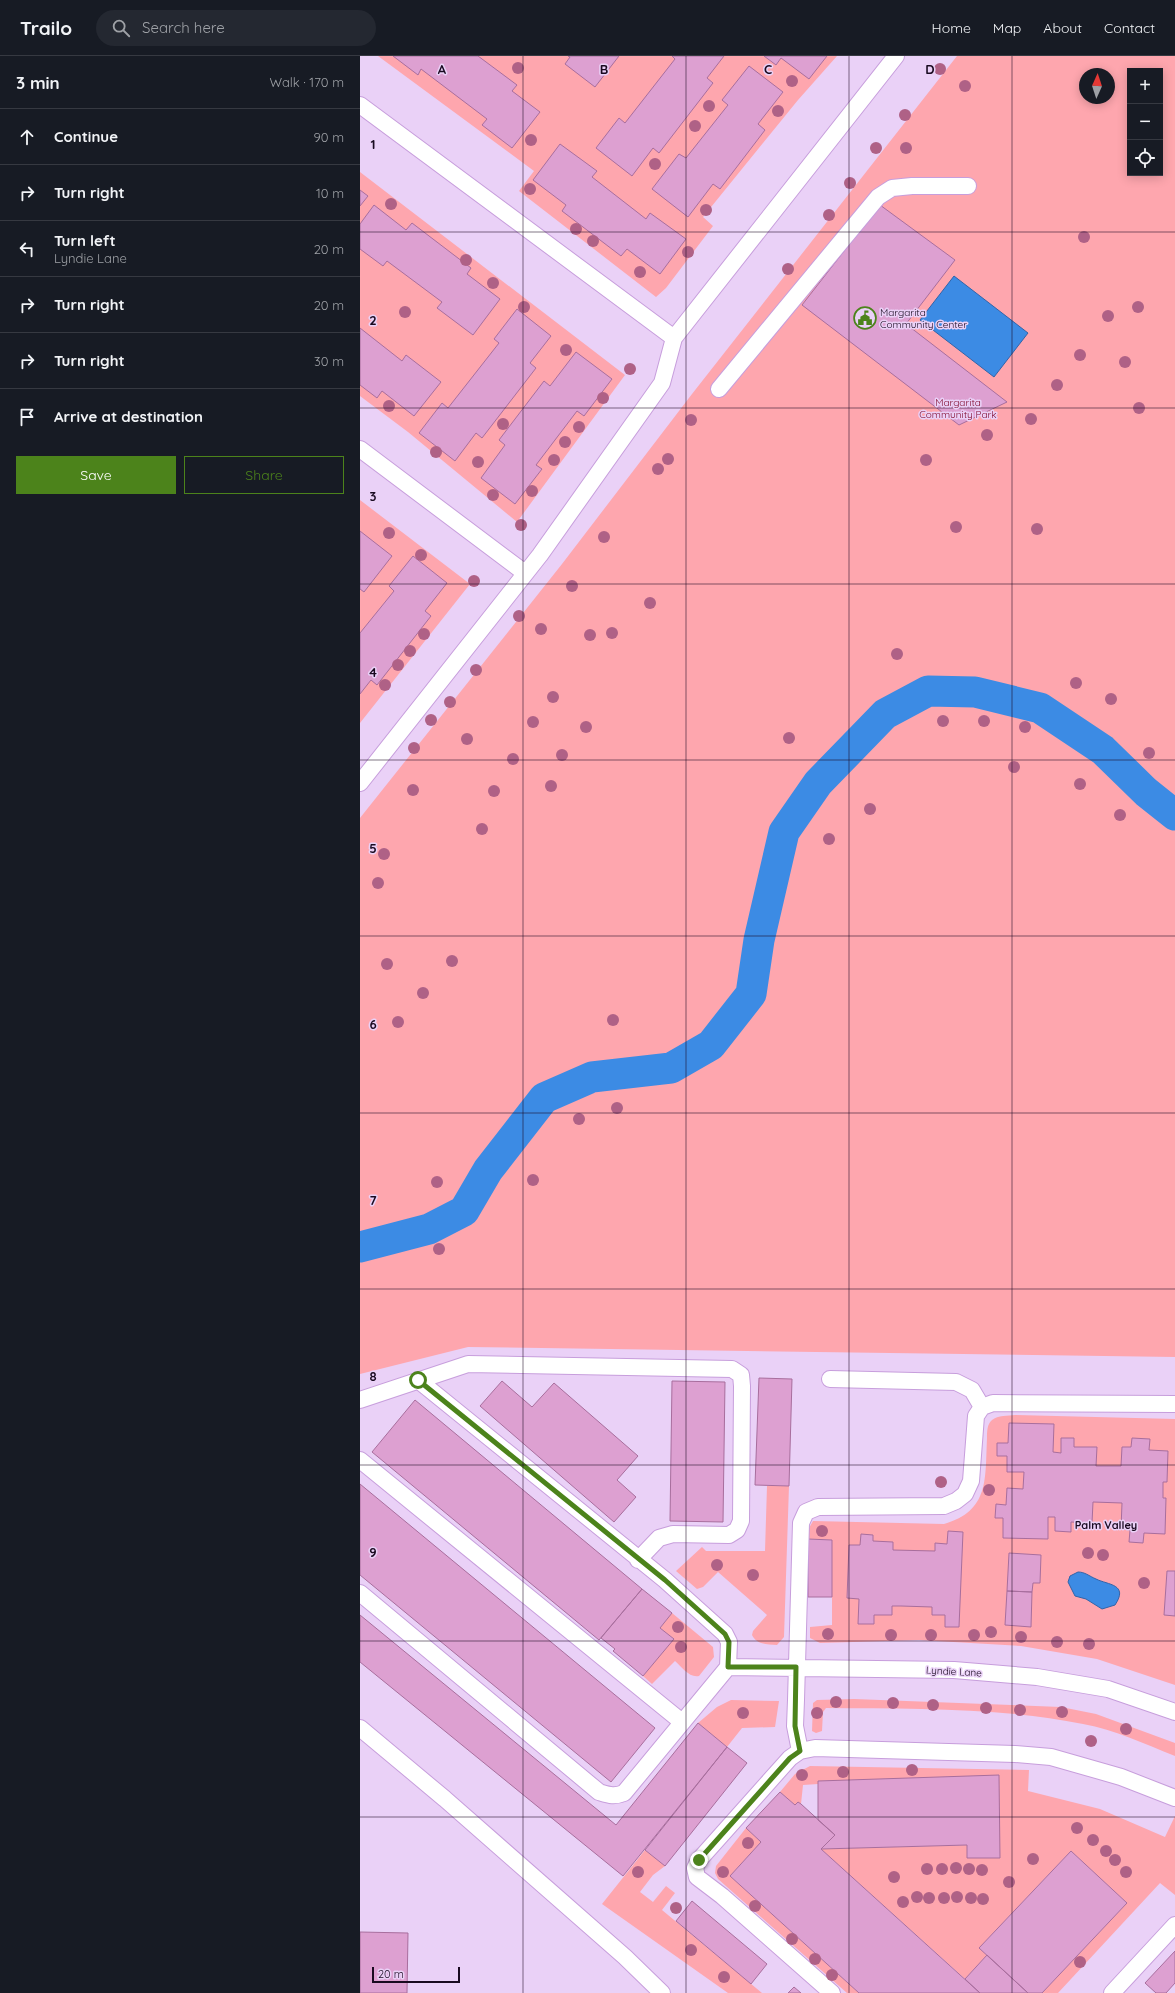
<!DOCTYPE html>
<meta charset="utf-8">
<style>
:root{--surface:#171b24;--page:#242831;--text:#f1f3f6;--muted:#9ea1a6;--line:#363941;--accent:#4c831b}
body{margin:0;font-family:Quicksand,sans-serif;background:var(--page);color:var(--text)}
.controls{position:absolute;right:12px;top:12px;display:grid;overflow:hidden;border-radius:0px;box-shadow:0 2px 10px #0003}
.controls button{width:36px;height:36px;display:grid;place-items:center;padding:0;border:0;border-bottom:1px solid var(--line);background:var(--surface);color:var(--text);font:20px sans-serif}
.compass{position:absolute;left:719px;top:12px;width:36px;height:36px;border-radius:50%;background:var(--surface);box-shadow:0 2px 10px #0003;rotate:3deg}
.scale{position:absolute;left:12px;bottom:10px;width:88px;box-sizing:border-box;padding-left:4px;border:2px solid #190a20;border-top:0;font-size:11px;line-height:14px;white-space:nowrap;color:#190a20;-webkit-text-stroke:3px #ead1f7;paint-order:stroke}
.stop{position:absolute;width:12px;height:12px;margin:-9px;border:3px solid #4c831b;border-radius:50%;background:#fff}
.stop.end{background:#4c831b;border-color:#fff;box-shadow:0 1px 4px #0008}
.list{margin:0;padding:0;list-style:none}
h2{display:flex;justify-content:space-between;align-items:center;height:52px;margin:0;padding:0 16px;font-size:17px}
h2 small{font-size:13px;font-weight:400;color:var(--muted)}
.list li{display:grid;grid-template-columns:26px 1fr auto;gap:12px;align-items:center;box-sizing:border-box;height:56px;padding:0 16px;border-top:1px solid var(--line)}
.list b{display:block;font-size:15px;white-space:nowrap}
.list p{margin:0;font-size:13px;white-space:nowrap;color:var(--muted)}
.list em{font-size:13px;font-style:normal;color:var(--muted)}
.actions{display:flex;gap:8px;padding:12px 16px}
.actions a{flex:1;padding:9px 0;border:1px solid var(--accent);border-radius:0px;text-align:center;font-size:14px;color:var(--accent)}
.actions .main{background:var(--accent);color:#fff}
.icon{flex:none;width:22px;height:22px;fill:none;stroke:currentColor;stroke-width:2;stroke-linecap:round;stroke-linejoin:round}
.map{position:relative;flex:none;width:815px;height:1937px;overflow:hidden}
header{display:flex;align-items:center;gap:24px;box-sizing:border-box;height:56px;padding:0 20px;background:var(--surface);border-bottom:1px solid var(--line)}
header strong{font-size:19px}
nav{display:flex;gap:22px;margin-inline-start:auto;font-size:14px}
.search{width:280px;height:36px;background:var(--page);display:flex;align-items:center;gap:10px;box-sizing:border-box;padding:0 14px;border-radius:22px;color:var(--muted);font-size:15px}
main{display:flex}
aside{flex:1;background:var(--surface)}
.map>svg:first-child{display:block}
.green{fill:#fea6ae;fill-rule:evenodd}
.water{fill:#3c8be4;stroke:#3264a9}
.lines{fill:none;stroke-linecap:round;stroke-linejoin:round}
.canal{stroke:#3c8be4;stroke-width:31}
.building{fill:#dda0d1;stroke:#a86e9d}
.service-casing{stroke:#c79edc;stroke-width:18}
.service{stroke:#fff;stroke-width:16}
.tree{fill:#af6186}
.route{stroke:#4c831b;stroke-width:5}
.grid{fill:none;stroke:#190a20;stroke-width:1;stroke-opacity:0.55}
.labels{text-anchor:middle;stroke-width:3;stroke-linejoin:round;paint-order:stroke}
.poi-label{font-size:10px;fill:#190a20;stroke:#ead1f7;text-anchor:start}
.park-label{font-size:10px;fill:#7f062a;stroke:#ead1f7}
.street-label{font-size:10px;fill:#190a20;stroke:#ead1f7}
.neighbourhood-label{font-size:11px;font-weight:bold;fill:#190a20;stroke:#ead1f7}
.grid-label{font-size:13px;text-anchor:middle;font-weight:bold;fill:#190a20;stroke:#ead1f7;stroke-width:3;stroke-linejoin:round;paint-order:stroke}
</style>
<header>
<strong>Trailo</strong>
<div class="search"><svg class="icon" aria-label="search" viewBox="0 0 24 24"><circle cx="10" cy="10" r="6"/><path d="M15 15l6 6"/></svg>Search here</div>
<nav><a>Home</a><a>Map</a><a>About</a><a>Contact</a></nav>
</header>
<main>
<aside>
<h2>3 min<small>Walk · 170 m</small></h2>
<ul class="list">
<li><svg class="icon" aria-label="ahead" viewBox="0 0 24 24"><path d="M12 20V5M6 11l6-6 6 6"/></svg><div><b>Continue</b></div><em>90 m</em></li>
<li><svg class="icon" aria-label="right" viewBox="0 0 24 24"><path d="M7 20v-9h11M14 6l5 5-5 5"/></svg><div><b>Turn right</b></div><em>10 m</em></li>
<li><svg class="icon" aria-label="left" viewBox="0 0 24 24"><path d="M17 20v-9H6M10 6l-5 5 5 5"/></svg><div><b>Turn left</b><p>Lyndie Lane</p></div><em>20 m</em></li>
<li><svg class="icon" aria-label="right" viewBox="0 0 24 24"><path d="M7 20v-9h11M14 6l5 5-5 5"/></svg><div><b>Turn right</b></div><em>20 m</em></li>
<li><svg class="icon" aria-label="right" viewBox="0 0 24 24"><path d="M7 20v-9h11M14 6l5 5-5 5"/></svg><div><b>Turn right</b></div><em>30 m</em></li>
<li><svg class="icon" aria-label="arrive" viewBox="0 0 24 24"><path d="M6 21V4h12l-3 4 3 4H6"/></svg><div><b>Arrive at destination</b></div></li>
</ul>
<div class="actions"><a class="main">Save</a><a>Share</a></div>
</aside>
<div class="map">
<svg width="815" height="1937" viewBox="0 0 815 1937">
<rect width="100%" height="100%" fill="#ead1f7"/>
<path class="green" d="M18,0H477L438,44L343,161L353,170L306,232L296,241L159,135L174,115Z
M597,0H815V1301L108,1291L0,1318V762L202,508L332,338ZM770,15H800V117H770ZM725,18H749V42H725Z
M0,116L265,319L157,466L48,376L0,340Z
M0,444L110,528L0,667Z
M655,1359L815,1363V1629L737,1603L661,1590L559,1584L460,1587L450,1582V1571L472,1569V1484L448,1483L449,1472L453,1465L584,1468C630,1455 625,1422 627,1382C627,1376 627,1368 632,1364C638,1359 648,1360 655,1359Z
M407,1430H429L424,1581L417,1589C407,1588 397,1589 392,1579L393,1575L407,1559L358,1516L343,1531L337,1533L316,1515L342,1491L346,1495H405Z
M312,1557L353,1591L354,1601L339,1620C329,1622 322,1611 315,1605L292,1628L283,1620L313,1583L300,1572Z
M494,1643L701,1651L736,1658L815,1687V1700C785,1688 755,1674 723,1668C639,1651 551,1653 466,1652L463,1656L462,1675L456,1677L452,1675L453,1647L457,1644Z
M371,1644L419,1645L415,1671L382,1672L367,1691L338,1667L357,1651Z
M450,1710L669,1714L668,1735L740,1753L805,1781L815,1760V1839L800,1827L698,1937H682L767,1847L711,1795L619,1892L627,1899L605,1923L461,1793L607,1789V1802H640L458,1725V1728L443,1729L441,1748L438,1746L435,1749L420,1736L435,1718Z
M386,1772L401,1786L370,1820L499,1937H487L358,1823L355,1817L356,1810Z
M285,1794L305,1810L293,1819L280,1836L293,1846L306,1830L315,1837L302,1854L402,1937H368L242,1848Z"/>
<path class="water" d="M594,220L668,277L634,321L560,264Z
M718,1516C725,1516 729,1520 736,1523C748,1529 769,1528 755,1549L742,1553L726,1543L715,1540L708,1526L710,1520Z"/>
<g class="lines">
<path class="canal" d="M0,1191L69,1173L104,1155L128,1114L184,1042L232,1021L311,1012L351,989L391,938L399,884L424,776L458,727L525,658L568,635L615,636L680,652L743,694L786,736L815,759"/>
</g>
<path class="building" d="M33,0H118L157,29L152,35L180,56L152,92L122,69L127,63L61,13L58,19Z
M208,0H259L235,31L205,8L210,1Z
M312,0H364L347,22L353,27L299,97L293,92L272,120L236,92L259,62L265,67L315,3Z
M404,0H467L449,23L421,2L416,9Z
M389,10L423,36L398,68L405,74L360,133L353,128L328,161L292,133L319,98L326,102L368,49L362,44Z
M200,88L237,115L232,121L286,163L290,157L326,183L300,218L267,193L261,200L202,155L206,149L173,124Z
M0,134L8,140L0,150Z
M14,149L46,174L52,167L111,212L107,218L140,243L113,279L77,252L82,246L27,205L23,210L0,193V168Z
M520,149L595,204L546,268L647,346L599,369L442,249Z
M157,253L191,280L170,307L176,312L122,382L116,377L95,405L59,377L82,347L88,352L139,287L134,283Z
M0,272L42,305L46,299L81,326L54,360L22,335L17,342L0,329Z
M216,296L252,323L224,360L217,355L176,409L182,413L155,448L121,422L145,389L139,384L184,325L190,330Z
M0,475L32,500L4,536L0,533Z
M53,500L87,527L65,555L71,560L17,629L11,624L0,638V577L34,535L29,530Z
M399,1322L432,1323L429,1430L395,1429Z
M142,1325L172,1351L194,1327L278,1400L257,1424L276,1441L254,1466L120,1350Z
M312,1325L365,1326L363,1466L310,1465Z
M55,1344L282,1533L239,1584L12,1396Z
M649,1367L694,1368L693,1396L701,1397V1382H714V1391H737L736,1410H761L762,1391H771L772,1382L790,1383L789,1394L808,1395L807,1426H803V1442H806L805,1478L784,1477L783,1487L769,1486L770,1474L761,1473L762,1447L733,1446L732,1467L711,1466V1476L695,1475V1461H688V1483L643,1482V1462H635L636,1448L646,1449L647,1432L663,1433L664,1416H647V1400H637V1387H648Z
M0,1428L295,1672L251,1726L0,1519Z
M588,1475L603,1476L599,1571H585V1559H572V1551L541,1550H532V1559H514V1568H498L499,1543L487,1542L489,1489H500L501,1478L513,1479V1485L533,1486V1494L575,1495V1487L587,1488Z
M448,1483L472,1484V1541H448Z
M649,1497L681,1499L680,1527H673L672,1536L647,1535Z
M807,1515H815V1560L804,1559Z
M282,1533L312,1557L300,1572L314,1583L283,1620L253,1595L255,1593L241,1582Z
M647,1535L672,1536L671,1571L645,1569Z
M0,1559L256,1769L338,1667L367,1691L263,1820L0,1606Z
M367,1691L387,1707L305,1810L285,1794Z
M639,1719L640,1802H607V1789L461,1793L475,1779L458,1764V1725Z
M420,1736L435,1749L438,1746L441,1748L475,1779L461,1793L620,1937H499L370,1820L401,1786L386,1772Z
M711,1795L767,1847L682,1937H668L619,1892Z
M332,1845L407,1908L391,1928L316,1865Z
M0,1876L48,1877L47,1937H0Z
M815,1895V1927L806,1937H796L785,1927Z
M627,1899L668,1937H620L605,1923Z
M434,1931L441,1937H428Z"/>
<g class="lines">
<g class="service-casing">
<path id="service" d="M0,49L314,282
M359,333L518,141L532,132L552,130H608
M0,393L165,517
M0,727L180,499L302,327L314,282L536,0
M470,1323L596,1326L612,1334L622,1351
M0,1344L108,1308L372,1313L381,1319L382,1330L381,1465L377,1474L369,1479L313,1478L299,1482L278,1504
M0,1404L322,1666
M0,1537L239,1736C249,1739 254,1741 264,1737L368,1611L369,1586L365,1578L305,1524L58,1324
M368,1611L594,1614L677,1621L748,1633L815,1656
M0,1672L85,1743L265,1901L302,1937
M440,1695L435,1670L436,1644L441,1467L446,1456L458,1451L584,1450L596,1445L605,1438L611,1425L616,1360L622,1351L633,1347L815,1348
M472,1937L362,1840L337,1821L335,1812L339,1804L430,1702L440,1695L455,1692L655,1698L691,1701L761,1721L815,1742
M752,1937L815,1869"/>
</g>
<use href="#service" class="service"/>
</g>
<g class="tree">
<circle cx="158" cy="12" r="6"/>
<circle cx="580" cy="13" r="6"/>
<circle cx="432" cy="25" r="6"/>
<circle cx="605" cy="30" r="6"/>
<circle cx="349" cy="50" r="6"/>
<circle cx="418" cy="55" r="6"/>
<circle cx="545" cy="59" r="6"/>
<circle cx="335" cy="70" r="6"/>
<circle cx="171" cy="84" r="6"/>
<circle cx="516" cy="92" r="6"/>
<circle cx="546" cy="92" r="6"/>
<circle cx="295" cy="108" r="6"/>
<circle cx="490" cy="127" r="6"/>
<circle cx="170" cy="133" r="6"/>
<circle cx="31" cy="148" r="6"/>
<circle cx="346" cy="154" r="6"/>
<circle cx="469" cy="159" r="6"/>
<circle cx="216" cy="173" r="6"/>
<circle cx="724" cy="181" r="6"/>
<circle cx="233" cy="185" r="6"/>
<circle cx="328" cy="196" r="6"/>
<circle cx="106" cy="204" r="6"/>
<circle cx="428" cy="213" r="6"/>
<circle cx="280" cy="216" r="6"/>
<circle cx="133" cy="227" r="6"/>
<circle cx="164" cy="251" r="6"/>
<circle cx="778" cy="251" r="6"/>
<circle cx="45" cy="256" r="6"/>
<circle cx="748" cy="260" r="6"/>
<circle cx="206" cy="294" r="6"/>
<circle cx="720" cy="299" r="6"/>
<circle cx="765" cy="306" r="6"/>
<circle cx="270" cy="313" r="6"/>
<circle cx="697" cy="329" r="6"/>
<circle cx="243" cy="342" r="6"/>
<circle cx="29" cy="350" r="6"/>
<circle cx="779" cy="352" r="6"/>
<circle cx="671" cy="363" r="6"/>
<circle cx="331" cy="364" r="6"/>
<circle cx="143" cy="368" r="6"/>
<circle cx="219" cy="371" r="6"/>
<circle cx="627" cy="379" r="6"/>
<circle cx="205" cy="386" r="6"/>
<circle cx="76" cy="396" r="6"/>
<circle cx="308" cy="403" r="6"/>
<circle cx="194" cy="404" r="6"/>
<circle cx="566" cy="404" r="6"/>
<circle cx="118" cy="406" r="6"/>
<circle cx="298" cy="413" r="6"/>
<circle cx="172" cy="435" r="6"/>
<circle cx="133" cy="439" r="6"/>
<circle cx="161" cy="469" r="6"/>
<circle cx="596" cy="471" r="6"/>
<circle cx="677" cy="473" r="6"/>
<circle cx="29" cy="477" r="6"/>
<circle cx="244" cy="481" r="6"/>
<circle cx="61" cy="499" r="6"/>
<circle cx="114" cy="525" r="6"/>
<circle cx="212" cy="530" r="6"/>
<circle cx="290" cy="547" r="6"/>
<circle cx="159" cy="560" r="6"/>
<circle cx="181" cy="573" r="6"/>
<circle cx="252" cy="577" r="6"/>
<circle cx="64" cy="578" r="6"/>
<circle cx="230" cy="579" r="6"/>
<circle cx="50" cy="595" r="6"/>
<circle cx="537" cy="598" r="6"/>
<circle cx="38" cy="609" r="6"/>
<circle cx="116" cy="614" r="6"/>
<circle cx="716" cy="627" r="6"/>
<circle cx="25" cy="629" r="6"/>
<circle cx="193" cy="641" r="6"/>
<circle cx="751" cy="643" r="6"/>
<circle cx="90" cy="646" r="6"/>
<circle cx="71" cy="664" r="6"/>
<circle cx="583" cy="665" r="6"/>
<circle cx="624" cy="665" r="6"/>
<circle cx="173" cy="666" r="6"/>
<circle cx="226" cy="671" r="6"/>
<circle cx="665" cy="671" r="6"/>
<circle cx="429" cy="682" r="6"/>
<circle cx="107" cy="683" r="6"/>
<circle cx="54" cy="692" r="6"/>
<circle cx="789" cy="697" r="6"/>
<circle cx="202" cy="699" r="6"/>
<circle cx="153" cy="703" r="6"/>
<circle cx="654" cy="711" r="6"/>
<circle cx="720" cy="728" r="6"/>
<circle cx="191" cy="730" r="6"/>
<circle cx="53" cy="734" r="6"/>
<circle cx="134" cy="735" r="6"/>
<circle cx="510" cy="753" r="6"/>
<circle cx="760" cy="759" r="6"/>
<circle cx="122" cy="773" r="6"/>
<circle cx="469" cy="783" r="6"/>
<circle cx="24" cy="798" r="6"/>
<circle cx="18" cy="827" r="6"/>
<circle cx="92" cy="905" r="6"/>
<circle cx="27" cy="908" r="6"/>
<circle cx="63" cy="937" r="6"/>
<circle cx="253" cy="964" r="6"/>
<circle cx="38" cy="966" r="6"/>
<circle cx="257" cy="1052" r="6"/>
<circle cx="219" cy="1063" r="6"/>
<circle cx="173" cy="1124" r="6"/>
<circle cx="77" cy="1126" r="6"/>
<circle cx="79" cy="1193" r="6"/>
<circle cx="581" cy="1426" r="6"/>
<circle cx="629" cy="1434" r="6"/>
<circle cx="462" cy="1475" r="6"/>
<circle cx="728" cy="1497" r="6"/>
<circle cx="743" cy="1499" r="6"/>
<circle cx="357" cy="1509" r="6"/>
<circle cx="393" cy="1519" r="6"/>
<circle cx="784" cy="1527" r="6"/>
<circle cx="318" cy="1571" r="6"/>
<circle cx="631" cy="1576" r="6"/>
<circle cx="468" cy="1578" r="6"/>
<circle cx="531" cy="1579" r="6"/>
<circle cx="571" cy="1579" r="6"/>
<circle cx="614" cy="1579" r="6"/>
<circle cx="661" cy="1581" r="6"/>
<circle cx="697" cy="1586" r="6"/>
<circle cx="729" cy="1588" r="6"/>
<circle cx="321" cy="1591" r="6"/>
<circle cx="476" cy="1646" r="6"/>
<circle cx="533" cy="1647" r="6"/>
<circle cx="573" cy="1649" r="6"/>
<circle cx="626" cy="1652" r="6"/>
<circle cx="660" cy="1654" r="6"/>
<circle cx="702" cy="1656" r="6"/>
<circle cx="383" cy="1657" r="6"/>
<circle cx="457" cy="1657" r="6"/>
<circle cx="766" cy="1673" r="6"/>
<circle cx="731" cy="1685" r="6"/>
<circle cx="552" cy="1714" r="6"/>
<circle cx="483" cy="1716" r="6"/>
<circle cx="442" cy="1719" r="6"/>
<circle cx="717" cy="1772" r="6"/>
<circle cx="733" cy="1784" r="6"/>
<circle cx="388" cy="1787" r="6"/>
<circle cx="746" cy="1795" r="6"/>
<circle cx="673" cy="1803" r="6"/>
<circle cx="755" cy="1804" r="6"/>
<circle cx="596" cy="1812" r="6"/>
<circle cx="567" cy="1813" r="6"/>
<circle cx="582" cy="1813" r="6"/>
<circle cx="609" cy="1813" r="6"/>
<circle cx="622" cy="1814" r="6"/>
<circle cx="278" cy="1816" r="6"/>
<circle cx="363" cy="1816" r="6"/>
<circle cx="766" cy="1816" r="6"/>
<circle cx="534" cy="1821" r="6"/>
<circle cx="649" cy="1826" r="6"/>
<circle cx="557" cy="1841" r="6"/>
<circle cx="597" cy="1841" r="6"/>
<circle cx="569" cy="1842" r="6"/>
<circle cx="584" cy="1842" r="6"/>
<circle cx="611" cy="1842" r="6"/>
<circle cx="623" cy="1843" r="6"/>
<circle cx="543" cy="1846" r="6"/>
<circle cx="395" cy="1850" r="6"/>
<circle cx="316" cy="1852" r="6"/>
<circle cx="432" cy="1883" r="6"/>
<circle cx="331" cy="1894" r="6"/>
<circle cx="455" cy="1903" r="6"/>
<circle cx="720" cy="1906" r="6"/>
<circle cx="472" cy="1919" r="6"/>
<circle cx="364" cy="1921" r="6"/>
</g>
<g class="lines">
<path class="route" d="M58,1324L305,1524L365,1578L369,1586L368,1611H436L435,1670L440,1695L430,1702L339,1804"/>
</g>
<path class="grid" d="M163,0V1937M326,0V1937M489,0V1937M652,0V1937M0,176H815M0,352H815M0,528H815M0,704H815M0,880H815M0,1057H815M0,1233H815M0,1409H815M0,1585H815M0,1761H815"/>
<defs>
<g id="civic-ring" transform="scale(1.15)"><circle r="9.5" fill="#ead1f7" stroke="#4c831b" stroke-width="1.5"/><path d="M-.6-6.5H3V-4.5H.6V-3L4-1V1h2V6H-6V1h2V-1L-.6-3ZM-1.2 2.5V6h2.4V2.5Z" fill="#4c831b"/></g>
</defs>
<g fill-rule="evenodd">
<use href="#civic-ring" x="505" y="262"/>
</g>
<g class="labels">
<g class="poi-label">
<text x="520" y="260">Margarita<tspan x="520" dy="12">Community Center</tspan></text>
</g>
<g class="park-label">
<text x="598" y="350">Margarita<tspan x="598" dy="12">Community Park</tspan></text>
</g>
<g class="street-label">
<text transform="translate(594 1615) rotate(3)" y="4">Lyndie Lane</text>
</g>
<g class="neighbourhood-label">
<text x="746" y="1473">Palm Valley</text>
</g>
</g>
<g class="grid-label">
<text x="82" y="18">A</text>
<text x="244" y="18">B</text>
<text x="408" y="18">C</text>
<text x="570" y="18">D</text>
<text x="13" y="93">1</text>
<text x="13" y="269">2</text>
<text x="13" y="445">3</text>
<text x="13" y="621">4</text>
<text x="13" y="797">5</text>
<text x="13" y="973">6</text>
<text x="13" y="1149">7</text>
<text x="13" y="1325">8</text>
<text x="13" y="1501">9</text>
</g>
</svg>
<div class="controls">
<button>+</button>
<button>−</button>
<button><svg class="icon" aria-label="locate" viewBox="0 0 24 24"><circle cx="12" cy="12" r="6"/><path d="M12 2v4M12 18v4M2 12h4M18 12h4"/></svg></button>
</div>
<svg class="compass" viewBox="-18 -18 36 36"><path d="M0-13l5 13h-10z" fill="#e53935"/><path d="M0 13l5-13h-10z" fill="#9ea1a6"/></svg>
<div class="scale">20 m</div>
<div class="stop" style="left:58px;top:1324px"></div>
<div class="stop end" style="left:339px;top:1804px"></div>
</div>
</main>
